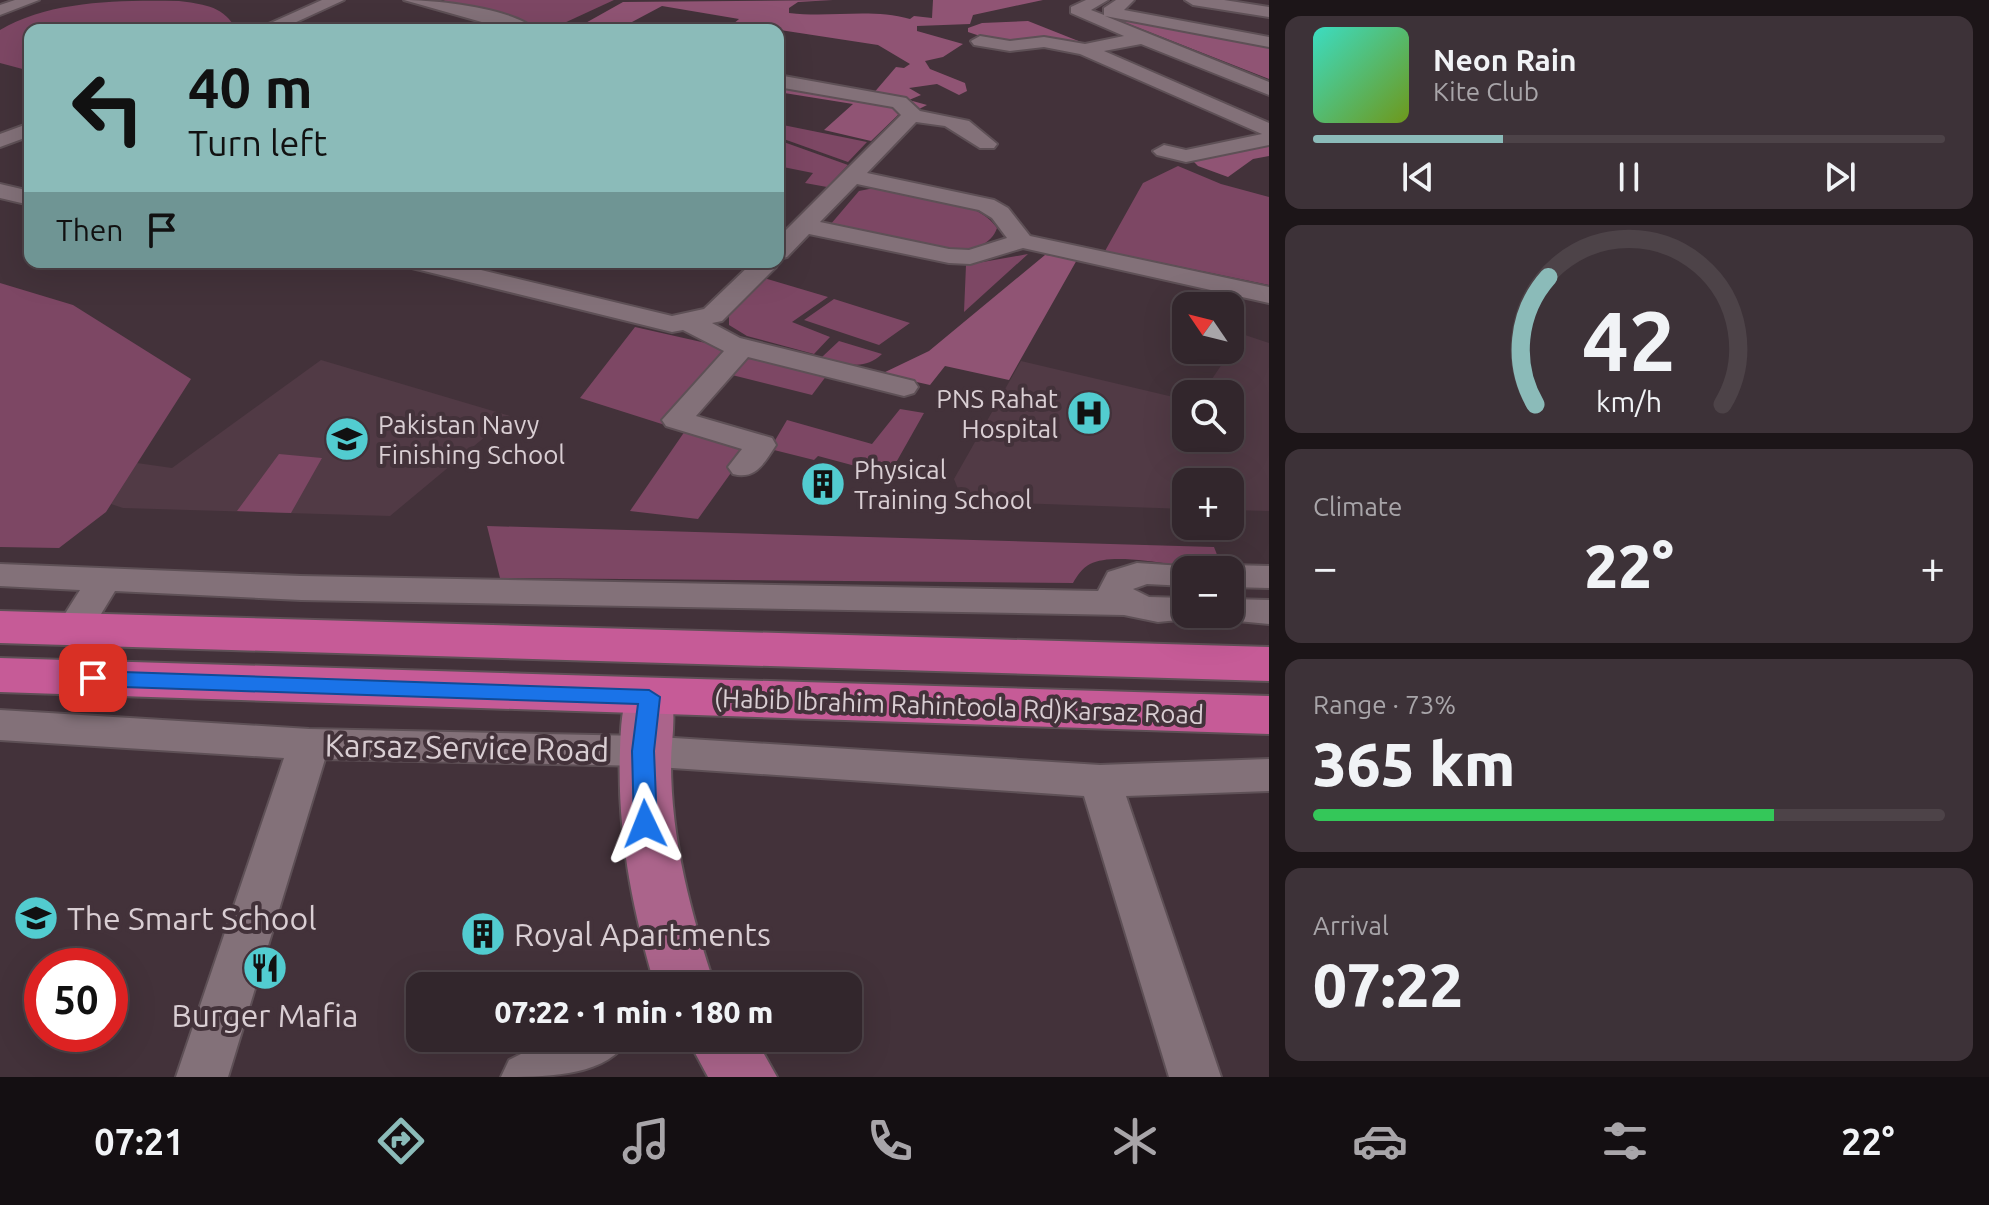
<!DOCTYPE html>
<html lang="en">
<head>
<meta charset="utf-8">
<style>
  :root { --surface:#32262c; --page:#3d3238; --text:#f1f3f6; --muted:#a8a5a9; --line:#4d4348; --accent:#8bbbb9 }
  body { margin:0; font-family:Ubuntu,sans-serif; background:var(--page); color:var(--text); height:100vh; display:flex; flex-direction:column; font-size:30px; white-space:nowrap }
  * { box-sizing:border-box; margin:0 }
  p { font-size:26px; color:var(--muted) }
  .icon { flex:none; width:44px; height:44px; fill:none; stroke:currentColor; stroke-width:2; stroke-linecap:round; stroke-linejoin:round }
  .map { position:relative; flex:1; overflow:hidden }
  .sheet { display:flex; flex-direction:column; gap:16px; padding:16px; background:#1c1518; width:720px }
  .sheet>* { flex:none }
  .top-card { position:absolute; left:24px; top:24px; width:760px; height:244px; border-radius:16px; box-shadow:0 8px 32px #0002,0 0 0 2px var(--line); background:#8bbbb9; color:#111; overflow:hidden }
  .needle { width:52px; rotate:305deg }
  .tools { position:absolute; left:1172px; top:292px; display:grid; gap:16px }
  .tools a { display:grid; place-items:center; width:72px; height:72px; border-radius:16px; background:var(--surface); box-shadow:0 8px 32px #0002,0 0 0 2px var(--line); font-size:40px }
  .speed { position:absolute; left:24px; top:948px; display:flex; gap:16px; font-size:40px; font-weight:700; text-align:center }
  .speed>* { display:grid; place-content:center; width:104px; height:104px; border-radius:50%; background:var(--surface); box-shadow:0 8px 32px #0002,0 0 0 2px var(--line); line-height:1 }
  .speed .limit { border:12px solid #d22; background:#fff; color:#111 }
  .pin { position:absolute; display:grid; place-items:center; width:68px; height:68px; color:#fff; margin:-34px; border-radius:16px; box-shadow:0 4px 12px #0006 }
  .me { position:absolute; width:88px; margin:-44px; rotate:358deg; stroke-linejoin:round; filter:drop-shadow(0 0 6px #0008) }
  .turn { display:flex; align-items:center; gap:28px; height:168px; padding:0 32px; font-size:36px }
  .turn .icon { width:104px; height:104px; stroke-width:2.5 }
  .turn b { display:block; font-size:56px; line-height:68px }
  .then { display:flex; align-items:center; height:76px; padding:0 32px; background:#0003; gap:16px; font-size:30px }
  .big { font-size:60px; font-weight:800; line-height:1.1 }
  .sheet .tile { flex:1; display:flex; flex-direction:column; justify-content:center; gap:12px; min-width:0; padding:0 28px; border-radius:16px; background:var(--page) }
  .sheet .dial { align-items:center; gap:0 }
  .dial svg { height:208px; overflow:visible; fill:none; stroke:var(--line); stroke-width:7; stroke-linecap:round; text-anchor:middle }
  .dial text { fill:var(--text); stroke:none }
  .song { display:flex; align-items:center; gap:24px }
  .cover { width:96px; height:96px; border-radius:12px; background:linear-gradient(135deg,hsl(170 70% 55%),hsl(80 70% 35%)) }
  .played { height:8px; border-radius:4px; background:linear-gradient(90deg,var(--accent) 30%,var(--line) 30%) }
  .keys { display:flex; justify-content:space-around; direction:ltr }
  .heat { display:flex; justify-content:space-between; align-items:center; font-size:44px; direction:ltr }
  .charge { height:12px; border-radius:6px; background:linear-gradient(90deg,#34c759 73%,var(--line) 0) }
  .trip { position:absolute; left:406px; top:972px; width:456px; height:80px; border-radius:16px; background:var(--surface); box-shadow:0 8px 32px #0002,0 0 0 2px var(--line); font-weight:800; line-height:80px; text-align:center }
  .dock { display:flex; height:128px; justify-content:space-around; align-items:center; background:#140f12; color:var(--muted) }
  .dock .icon { width:56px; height:56px }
  .dock .active { color:var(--accent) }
  .dock b { font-size:36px; color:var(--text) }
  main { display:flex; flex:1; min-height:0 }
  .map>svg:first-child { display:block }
  .built { fill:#513a45 }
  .green { fill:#7d4764 }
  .forest { fill:#905474 }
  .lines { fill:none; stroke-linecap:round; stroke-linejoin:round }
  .minor-casing { stroke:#5e5056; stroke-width:4 }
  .major-casing { stroke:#5e5056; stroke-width:4 }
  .highway-casing { stroke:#5e5056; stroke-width:4 }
  .minor { fill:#837179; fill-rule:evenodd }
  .major { fill:#ab648b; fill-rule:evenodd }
  .highway { fill:#c65b97; fill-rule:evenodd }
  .route { fill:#1a73e8; stroke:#114b97; stroke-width:2 }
  .labels { text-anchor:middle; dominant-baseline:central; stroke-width:8; stroke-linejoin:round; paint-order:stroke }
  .poi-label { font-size:26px; fill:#d9ced3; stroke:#43323a; text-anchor:start }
  .street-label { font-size:26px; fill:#d9ced3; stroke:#43323a }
  .near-street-label { font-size:32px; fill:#d9ced3; stroke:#43323a }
  .near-poi-label { font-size:32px; fill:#d9ced3; stroke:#43323a; text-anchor:start }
</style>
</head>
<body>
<main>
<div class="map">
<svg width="1269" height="1077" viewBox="0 0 1269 1077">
  <rect width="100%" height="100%" fill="#43323a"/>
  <!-- built -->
  <path class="built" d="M1242,334l27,9v168l-39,-1v-28h-44v27l-202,-7 -26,-13 -4,-10 67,-118 165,39v38h44v-44h-28z
    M321,360l189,56 -120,100 -267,-8 -12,-4 26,-41 35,5z"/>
  <!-- green -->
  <path class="green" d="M614,0l-65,30 -106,-29 2,-1z
    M179,1c21,3 43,4 55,25l-3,4h-201v41l-30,-8v-33c50,-30 122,-30 179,-29z
    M778,124l89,18 -19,20 -70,-25z
    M778,140l70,25 -21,22 -22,-4 8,-10 -35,-7z
    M1178,166l43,18 48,13v88l-164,-34 38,-68z
    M874,188c35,7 104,10 123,40 -16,48 -133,5 -167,-3l29,-34z
    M1028,254l-64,58 2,-47z
    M764,278l64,19 -36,25 38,15 -16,17 -67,-18 -18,-11v-11z
    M0,283l73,22 118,74 -85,133 -47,36 -59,-1z
    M834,299l76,24 -31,22 -75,-25z
    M635,327l93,21 -63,77 -85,-27z
    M839,341l43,13c-19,18 -37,9 -60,3z
    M748,351l82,20 -18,24 -84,-21z
    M900,409l24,4 -35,62 -71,-19 -4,4 -44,-11 17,-29 85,24z
    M685,431l63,18 -50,70 -68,-8z
    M279,454l43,4 -31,55 -54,-2z
    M487,526l727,21 9,23c-35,0 -105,-20 -133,-6 -8,4 -13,12 -17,19l-573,-5z"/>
  <!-- forest -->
  <path class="forest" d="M833,0l-35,2 -9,6v5c42,5 81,-5 121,6l4,-3 18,2 1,-18h110l-70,15 -3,9 -53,2v5l46,13 -20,13 -18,4 5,8 35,14 2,8 -8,4 -22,-11 -28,4 12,7 -12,5 18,5 -8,4 -19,-8 -28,-6 24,-28 8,1 6,-4 -32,-19 -117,-18 -35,3 13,-11 -77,-13 -45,24 -35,-5 41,-23z
    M1116,19l153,28v32z
    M1028,21l58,23 -85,-1 -33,-11v-4l14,-5z
    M778,85l116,22 7,5 -30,29 -47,-11 29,-26 -75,-12z
    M1269,142v14l-16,3 -25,18 -30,-11 -8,-8z
    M1045,255l33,3 -69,122 -64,-14 -15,19 -49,-11 48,-23z"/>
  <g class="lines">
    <!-- minor casing -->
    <g class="minor-casing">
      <path id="minor" d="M15,0h24l-39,15v-10z
        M322,0h22l-65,30h-24z
        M404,0c32,0 108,8 132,30h-26z
        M1086,0h22l-17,10 13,5v-7l12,-8h18l-10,10 145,27v10l-164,-31 164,66v13l-128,-51 -37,7 165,72v22l-83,17 -29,-7 -4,-4 11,-6 22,5 76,-16 -182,-80 -36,-7 -34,4 -36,-6 -3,-4 9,-5 30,5 34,-4 41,7 39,-8 -53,-23v-6z
        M1185,0h39l45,7v10l-76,-12z
        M778,75l128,23 14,13 49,10 28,23 -3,4h-14l-35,-22 -29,-4 -49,51 127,27 14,8 22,28 239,51v16l-246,-55 -53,16 -21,-1 -140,-29 -22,23 -9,2v-21l123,-123 -8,-8 -115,-20zM857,184l122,26 13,8 15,20 -38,12 -20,-1 -129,-27z
        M30,123v13l-30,11v-13z
        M0,184l30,7v14l-30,-7z
        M778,260l1,2 -3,5 -54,54 -10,2 28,15 174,43 4,6 -4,6 -10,3 -156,-39 -52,59 76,22 4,7c-12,18 -20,35 -43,29l-5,-7 14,-18 -76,-23 -4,-6 62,-69 -41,-21 -11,2 -264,-65 -3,-5h43l224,54 32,-7 49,-47z
        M1137,563l61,4 2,3h-14v16l-39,-2 -14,5 16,8 37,1v16h16l-3,4 -41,4 -34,-7 -823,-15 -186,-9 -28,46 -13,3 -13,-3 -5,-9 24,-38 -80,-4v-22l301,12 797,15 10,-19z
        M1230,565l39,1v22l-39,-1v-17h-14z
        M1230,599l39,1v24l-52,-5 -3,-5h16z
        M0,710l309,19 334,7 457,29 169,-6v32l-143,5 95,281h-52l-85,-281 -441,-30 -318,-7 -97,318h-52l108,-319 -284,-18z
        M553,1038h76c-21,39 -84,39 -128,39l8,-17z"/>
    </g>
    <!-- major casing -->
    <g class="major-casing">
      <path id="major" d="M649,680l17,5c13,21 5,53 5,78 0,77 20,151 44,223h-60c-23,-78 -38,-154 -35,-236 1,-22 1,-46 12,-65z
        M687,1038h68l22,39h-69z"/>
    </g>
    <!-- highway casing -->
    <g class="highway-casing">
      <path id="highway" d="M0,611l1269,36v34l-1269,-38z
        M0,658l1269,38v38l-1269,-42z"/>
    </g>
    <!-- minor -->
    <use href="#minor" class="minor"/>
    <!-- major -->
    <use href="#major" class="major"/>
    <!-- highway -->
    <use href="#highway" class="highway"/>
  </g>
  <!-- route -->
  <path class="route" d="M93,671l556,19 11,7 -6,54 3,73 -3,6h-17l-3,-6 -2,-73 6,-47 -545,-18 -11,-8z"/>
  <!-- icons -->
  <defs>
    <g id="hospital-disc" transform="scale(2.3)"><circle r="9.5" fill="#52ccd0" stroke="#43323a"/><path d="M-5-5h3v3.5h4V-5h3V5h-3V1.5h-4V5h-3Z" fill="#111"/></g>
    <g id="school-disc" transform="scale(2.3)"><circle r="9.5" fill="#52ccd0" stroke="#43323a"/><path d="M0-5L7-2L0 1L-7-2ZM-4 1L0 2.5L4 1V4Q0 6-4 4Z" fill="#111"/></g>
    <g id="building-disc" transform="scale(2.3)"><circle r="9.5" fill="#52ccd0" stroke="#43323a"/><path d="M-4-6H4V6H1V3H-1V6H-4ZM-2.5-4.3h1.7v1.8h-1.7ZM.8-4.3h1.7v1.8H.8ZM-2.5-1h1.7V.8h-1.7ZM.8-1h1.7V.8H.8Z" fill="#111"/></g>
    <g id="restaurant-disc" transform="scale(2.3)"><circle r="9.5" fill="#52ccd0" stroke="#43323a"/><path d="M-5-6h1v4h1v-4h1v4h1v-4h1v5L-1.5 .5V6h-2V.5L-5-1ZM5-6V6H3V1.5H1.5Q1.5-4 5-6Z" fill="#111"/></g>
  </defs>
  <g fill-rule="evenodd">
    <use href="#hospital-disc" x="1089" y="413"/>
    <use href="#school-disc" x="347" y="439"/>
    <use href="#building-disc" x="823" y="484"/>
    <use href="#school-disc" x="36" y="918"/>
    <use href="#building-disc" x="483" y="934"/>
    <use href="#restaurant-disc" x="265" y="968"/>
  </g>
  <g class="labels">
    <!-- poi labels -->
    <g class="poi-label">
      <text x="1058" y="398" text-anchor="end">PNS Rahat<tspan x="1058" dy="30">Hospital</tspan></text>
      <text x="378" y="424">Pakistan Navy<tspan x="378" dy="30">Finishing School</tspan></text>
      <text x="854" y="469">Physical<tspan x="854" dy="30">Training School</tspan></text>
    </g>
    <!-- street labels -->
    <g class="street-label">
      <text transform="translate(959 706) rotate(2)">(Habib Ibrahim Rahintoola Rd)Karsaz Road</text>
    </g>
    <!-- near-street labels -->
    <g class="near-street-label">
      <text transform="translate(467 747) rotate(1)">Karsaz Service Road</text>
    </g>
    <!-- near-poi labels -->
    <g class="near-poi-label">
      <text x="67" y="918">The Smart School</text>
      <text x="514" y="934">Royal Apartments</text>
      <text x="265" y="1015" text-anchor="middle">Burger Mafia</text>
    </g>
  </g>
</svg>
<div class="tools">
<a><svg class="needle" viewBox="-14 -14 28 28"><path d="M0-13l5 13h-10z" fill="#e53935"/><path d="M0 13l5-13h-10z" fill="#a8a5a9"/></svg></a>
<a><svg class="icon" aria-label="search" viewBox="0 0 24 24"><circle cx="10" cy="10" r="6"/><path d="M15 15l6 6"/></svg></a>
<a>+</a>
<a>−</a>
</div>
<div class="speed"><div class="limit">50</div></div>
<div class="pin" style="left:93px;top:678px;background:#d93025"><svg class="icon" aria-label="arrive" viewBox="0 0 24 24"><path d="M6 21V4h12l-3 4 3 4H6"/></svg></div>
<svg class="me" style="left:645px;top:824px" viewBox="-20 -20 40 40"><path d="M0-17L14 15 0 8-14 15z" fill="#1a73e8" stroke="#fff" stroke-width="4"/></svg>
<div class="trip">07:22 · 1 min · 180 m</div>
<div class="top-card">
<div class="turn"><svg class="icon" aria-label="left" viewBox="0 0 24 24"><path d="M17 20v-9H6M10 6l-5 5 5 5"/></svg><div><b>40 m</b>Turn left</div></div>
<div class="then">Then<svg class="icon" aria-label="arrive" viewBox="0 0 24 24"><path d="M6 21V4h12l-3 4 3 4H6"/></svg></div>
</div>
</div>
<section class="sheet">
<div class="tile">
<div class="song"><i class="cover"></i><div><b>Neon Rain</b><p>Kite Club</p></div></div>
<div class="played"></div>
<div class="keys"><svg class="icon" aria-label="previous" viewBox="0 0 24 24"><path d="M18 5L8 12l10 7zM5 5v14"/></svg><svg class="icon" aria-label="pause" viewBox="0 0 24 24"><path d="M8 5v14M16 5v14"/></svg><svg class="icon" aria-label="next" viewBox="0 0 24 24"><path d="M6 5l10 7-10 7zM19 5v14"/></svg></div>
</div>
<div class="tile dial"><svg viewBox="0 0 100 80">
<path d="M14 69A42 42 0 1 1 86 69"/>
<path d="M14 69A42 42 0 0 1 19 20" stroke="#8bbbb9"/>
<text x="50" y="56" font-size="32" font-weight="700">42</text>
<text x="50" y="72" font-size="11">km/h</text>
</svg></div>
<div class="tile"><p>Climate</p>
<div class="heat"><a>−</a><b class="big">22°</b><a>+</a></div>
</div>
<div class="tile"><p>Range · 73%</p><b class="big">365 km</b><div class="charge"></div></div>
<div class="tile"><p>Arrival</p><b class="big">07:22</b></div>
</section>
</main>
<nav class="dock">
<b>07:21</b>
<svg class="icon active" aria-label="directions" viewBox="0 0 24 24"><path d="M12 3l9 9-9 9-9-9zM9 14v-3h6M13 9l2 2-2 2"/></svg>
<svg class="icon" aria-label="music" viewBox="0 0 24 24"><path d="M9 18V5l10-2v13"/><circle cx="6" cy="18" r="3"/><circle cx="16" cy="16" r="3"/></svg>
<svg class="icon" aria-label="phone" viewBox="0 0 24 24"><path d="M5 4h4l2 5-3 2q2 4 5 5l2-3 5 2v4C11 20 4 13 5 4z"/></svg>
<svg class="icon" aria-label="climate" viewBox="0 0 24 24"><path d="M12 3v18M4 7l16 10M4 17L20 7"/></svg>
<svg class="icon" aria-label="car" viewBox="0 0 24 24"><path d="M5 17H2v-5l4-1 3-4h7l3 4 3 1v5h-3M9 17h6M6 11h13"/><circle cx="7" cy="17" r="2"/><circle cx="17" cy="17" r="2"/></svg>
<svg class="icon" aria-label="filters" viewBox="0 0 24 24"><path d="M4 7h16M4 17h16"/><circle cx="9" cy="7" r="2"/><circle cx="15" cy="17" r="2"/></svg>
<b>22°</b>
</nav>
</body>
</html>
